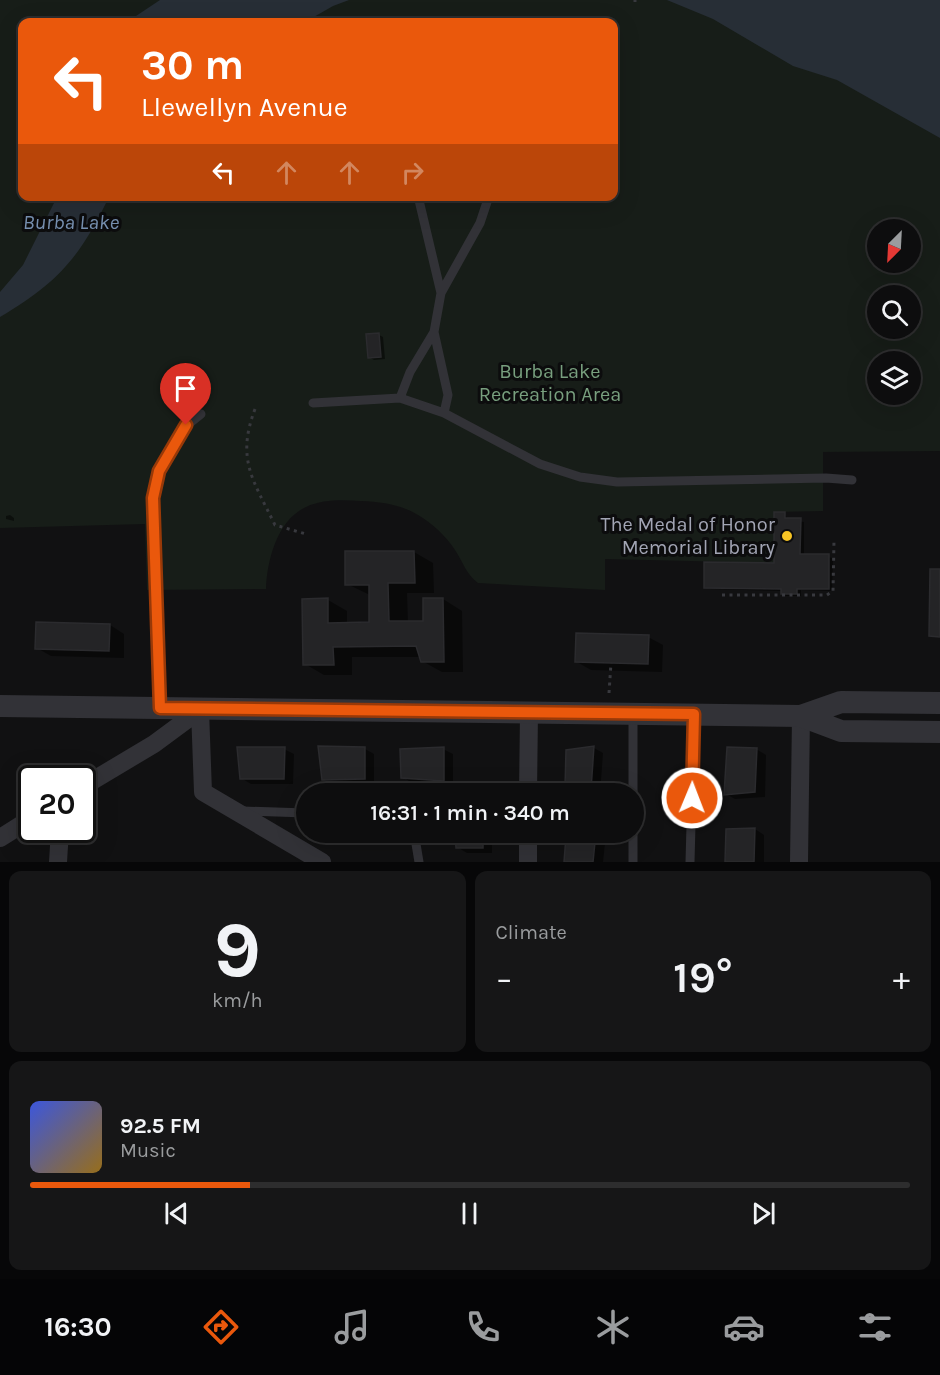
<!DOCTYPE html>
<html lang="en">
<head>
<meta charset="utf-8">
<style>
  :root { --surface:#0d0d0e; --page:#161617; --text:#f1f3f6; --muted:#9a9c9e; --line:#2d2d2e; --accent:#ea580c }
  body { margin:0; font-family:Karla,sans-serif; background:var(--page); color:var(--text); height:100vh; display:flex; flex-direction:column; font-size:22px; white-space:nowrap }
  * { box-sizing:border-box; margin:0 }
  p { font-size:20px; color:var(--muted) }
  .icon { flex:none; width:33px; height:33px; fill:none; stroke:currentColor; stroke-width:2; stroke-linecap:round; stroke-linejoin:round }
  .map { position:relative; height:862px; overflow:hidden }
  .side { display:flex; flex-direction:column; gap:9px; padding:9px; background:#070708; flex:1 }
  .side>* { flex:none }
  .hud { position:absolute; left:18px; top:18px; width:600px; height:183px; border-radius:12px; box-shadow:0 6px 24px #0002,0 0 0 2px var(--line); background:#ea580c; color:#fff; overflow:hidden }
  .needle { width:39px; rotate:204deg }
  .controls { position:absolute; left:867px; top:219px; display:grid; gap:12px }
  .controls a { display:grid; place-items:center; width:54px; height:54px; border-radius:50%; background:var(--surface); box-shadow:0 6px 24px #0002,0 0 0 2px var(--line); font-size:30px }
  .speed { position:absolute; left:18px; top:765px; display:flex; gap:12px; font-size:30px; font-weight:700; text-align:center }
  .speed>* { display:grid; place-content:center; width:78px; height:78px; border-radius:50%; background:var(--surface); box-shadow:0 6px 24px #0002,0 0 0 2px var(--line); line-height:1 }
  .speed .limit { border:3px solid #111; border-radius:9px; background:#fff; color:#111 }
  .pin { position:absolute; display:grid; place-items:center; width:51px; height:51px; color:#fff; margin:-62px -26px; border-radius:50% 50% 50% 0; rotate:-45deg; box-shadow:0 0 6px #0007 }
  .pin .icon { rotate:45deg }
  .me { position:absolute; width:66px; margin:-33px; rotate:1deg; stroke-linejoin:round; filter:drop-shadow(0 0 4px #0008) }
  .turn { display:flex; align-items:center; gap:21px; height:126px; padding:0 24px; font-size:27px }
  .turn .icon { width:78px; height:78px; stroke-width:2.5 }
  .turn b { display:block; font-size:42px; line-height:51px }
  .lanes { display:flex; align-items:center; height:57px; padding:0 24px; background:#0003; justify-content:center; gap:30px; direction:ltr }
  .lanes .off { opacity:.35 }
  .big { font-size:45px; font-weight:600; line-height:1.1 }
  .side .tile { flex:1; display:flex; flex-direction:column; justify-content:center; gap:9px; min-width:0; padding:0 21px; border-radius:12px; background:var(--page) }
  .side .dial { align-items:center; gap:0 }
  .dial b { font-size:78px; line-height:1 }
  .song { display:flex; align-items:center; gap:18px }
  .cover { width:72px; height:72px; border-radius:9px; background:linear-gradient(135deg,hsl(230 70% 55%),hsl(40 70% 35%)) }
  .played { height:6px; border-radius:3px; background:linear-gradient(90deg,var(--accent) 25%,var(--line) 25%) }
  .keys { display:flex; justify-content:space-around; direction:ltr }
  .heat { display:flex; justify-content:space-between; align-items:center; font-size:33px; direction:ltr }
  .side .tiles { flex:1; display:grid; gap:9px; grid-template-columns:1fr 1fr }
  .tile:last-child { grid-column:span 2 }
  .trip { position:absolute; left:296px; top:783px; width:348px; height:60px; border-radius:30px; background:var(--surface); box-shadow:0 6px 24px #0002,0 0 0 2px var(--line); font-weight:600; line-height:60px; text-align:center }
  .dock { display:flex; height:96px; justify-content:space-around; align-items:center; background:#050506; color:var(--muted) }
  .dock .icon { width:42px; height:42px }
  .dock .current { color:var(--accent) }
  .dock b { font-size:27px; color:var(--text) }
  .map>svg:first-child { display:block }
  .green { fill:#171d18; fill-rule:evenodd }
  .water { fill:#272e36 }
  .shadow { fill:#0007 }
  .building { fill:#242426; stroke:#2b2b2e; stroke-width:1.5 }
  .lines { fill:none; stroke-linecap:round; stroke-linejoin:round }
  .path { stroke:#38393e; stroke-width:3; stroke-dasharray:3 4.5; stroke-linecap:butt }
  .service { stroke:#323237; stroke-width:9 }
  .minor { stroke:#323237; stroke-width:18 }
  .tertiary { stroke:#323237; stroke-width:22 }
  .route-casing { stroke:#983908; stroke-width:15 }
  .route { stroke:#ea580c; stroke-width:10 }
  .poi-dot { fill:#f7c424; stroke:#0c0c0d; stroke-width:2 }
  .labels { text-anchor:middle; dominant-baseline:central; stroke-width:6; stroke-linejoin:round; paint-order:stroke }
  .park-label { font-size:20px; fill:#789f7e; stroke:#0c0c0d }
  .poi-label { font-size:20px; fill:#a2a5b4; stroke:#0c0c0d; text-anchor:end }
  .water-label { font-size:21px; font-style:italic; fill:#7790b0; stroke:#0c0c0d }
</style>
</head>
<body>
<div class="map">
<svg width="940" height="862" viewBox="0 0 940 862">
  <rect width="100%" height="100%" fill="#111112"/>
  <!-- green -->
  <path class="green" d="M0,0h940v451l-117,1v59l-49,1v51l-169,-4v31l-127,-7c-12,-9 -15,-21 -23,-33 -9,-14 -23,-27 -37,-35 -18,-11 -37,-13 -57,-14 -18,-1 -38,-2 -55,6 -29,13 -39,54 -40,82l-119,1 -2,-66 -145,4zM22,22h592v174h-592zM878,230h32v32h-32zM878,296h32v32h-32zM878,362h32v32h-32z"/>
  <!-- water -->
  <path class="water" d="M160,0h189l-16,6 -28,16h-178z
    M667,0h273v138l-103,-58 -44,-14 -80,-47z
    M57,197h52c-29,60 -51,86 -109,120v-25l23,-27z"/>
  <!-- shadow -->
  <path class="shadow" d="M379,335l4,2 2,22 -11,1 -5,-3z
    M784,514l5,6 15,2v33l29,3 -1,33 -31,-1v6h-15l-4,-5 -72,-2 -5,-2 70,-22z
    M10,515l4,3v3l-8,-2v-3z
    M414,552l19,11 1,30h-27l1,30h17v-24h18l19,12 1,61h-21l-20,-11 -1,-4h-69v18h-28l-19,-11 23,-64 19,11v13h24l-1,-29 -23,-11 -1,-31z
    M110,625l14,9v24l-73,-2 -14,-8z
    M648,637l15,8 -1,27 -71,-2 -14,-8z
    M594,748l9,5 -3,41 -24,-2 -9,-5v-36z
    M284,749l10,5 -1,30h-42l-10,-6z
    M365,749l9,5v30l-41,1 -10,-6z
    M443,749l10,5v31l-41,-2 -9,-6z
    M756,749l10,6 -1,42 -30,2 -9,-5z
    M755,829l9,6v27h-37z
    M457,832h35v21h-25l-10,-6z
    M577,832l29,2 -3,28h-37l11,-24z"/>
  <!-- building -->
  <path class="building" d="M379,333l2,24 -13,1 -2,-24z
    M774,512h11v6h16l-1,36h29v35h-32v5h-16v-5l-77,-1v-26l70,1z
    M345,551h69l1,32h-27l1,38h34v-23h20l1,64h-23l-5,-16 -83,1 1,18h-31l-1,-66 26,-1v25l41,-1v-37h-24z
    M930,569h10v68l-11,-1z
    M36,622l74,2 -1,27 -74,-2z
    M576,633l73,2 -1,29 -73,-2z
    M318,746l47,1v32l-43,1z
    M594,746l-3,44 -26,-3 1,-37z
    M237,747h48l-1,32h-44z
    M444,747v34l-43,-3 -1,-29z
    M727,747l30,1 -2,44 -31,3z
    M755,828l-1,34h-29l1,-33z
    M455,832h28v16h-27z
    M575,832h21l-3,30h-29l2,-26h10z"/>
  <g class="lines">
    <!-- path -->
    <path class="path" d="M635,2v-2
      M255,409c-19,50 -2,71 20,116l31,9
      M722,595h105l6,-4 1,-51
      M609,693l2,-30"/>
    <!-- service -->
    <path class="service" d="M418,196l23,97
      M400,398l10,-26 24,-40
      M313,403l87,-5 44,15 96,51 40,13 37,5 209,-4 26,2
      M444,413l4,-18 -14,-63 7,-39 39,-70 9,-27
      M160,708l-7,-210c7,-34 20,-64 48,-84
      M633,714v80
      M633,799v63
      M243,811l63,2
      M414,832l5,30
      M690,862l4,-148"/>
    <!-- minor -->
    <path class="minor" d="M200,710l3,82 119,70
      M82,787l72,-43 46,-34
      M528,794l1,-81
      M0,838l32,-20
      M58,862l2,-32
      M528,862v-30
      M799,862l2,-146"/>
    <!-- tertiary -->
    <path class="tertiary" d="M0,706l801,10 40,-14 99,1
      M801,716l40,15 99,1"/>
  </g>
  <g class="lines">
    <!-- route casing -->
    <g class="route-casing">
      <path id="route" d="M186,425l-27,46 -6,27 7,210 534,6 -2,84"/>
    </g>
    <!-- route -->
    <use href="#route" class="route"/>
  </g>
  <!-- markers -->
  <circle class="poi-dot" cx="787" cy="536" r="6"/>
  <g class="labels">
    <!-- park labels -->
    <g class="park-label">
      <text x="550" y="371">Burba Lake<tspan x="550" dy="23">Recreation Area</tspan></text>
    </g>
    <!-- poi labels -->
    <g class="poi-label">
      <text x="775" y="524">The Medal of Honor<tspan x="775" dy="23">Memorial Library</tspan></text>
    </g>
    <!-- water labels -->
    <g class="water-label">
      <text x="71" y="222">Burba Lake</text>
    </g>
  </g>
</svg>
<div class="controls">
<a><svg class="needle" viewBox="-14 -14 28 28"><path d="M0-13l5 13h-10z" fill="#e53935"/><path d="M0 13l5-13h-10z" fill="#9a9c9e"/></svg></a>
<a><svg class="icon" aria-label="search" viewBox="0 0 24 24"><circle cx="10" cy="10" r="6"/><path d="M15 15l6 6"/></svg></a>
<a><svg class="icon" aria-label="layers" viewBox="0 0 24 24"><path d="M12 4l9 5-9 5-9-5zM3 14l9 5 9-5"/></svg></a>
</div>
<div class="speed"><div class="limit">20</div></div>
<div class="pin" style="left:186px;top:425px;background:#d93025"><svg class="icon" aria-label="arrive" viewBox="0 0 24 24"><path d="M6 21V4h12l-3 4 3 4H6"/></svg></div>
<svg class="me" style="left:692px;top:798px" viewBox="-20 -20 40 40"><circle r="17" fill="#ea580c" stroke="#fff" stroke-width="3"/><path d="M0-11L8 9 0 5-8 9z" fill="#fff"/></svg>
<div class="trip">16:31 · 1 min · 340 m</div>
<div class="hud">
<div class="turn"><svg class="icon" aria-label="left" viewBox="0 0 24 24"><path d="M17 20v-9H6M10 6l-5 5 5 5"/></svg><div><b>30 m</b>Llewellyn Avenue</div></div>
<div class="lanes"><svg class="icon" aria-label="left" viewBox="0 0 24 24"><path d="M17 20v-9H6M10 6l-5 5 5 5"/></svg><svg class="icon off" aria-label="ahead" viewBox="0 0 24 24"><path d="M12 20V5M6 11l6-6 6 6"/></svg><svg class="icon off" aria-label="ahead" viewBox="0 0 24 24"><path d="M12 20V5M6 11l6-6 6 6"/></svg><svg class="icon off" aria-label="right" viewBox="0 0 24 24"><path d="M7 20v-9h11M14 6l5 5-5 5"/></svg></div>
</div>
</div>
<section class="side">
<div class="tiles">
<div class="tile dial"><b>9</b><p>km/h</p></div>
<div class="tile"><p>Climate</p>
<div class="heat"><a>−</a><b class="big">19°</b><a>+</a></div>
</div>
<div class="tile">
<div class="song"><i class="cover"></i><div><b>92.5 FM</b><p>Music</p></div></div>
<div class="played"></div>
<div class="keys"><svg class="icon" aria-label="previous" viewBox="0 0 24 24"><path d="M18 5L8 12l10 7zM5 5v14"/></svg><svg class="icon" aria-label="pause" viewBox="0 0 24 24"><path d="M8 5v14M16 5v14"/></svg><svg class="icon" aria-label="next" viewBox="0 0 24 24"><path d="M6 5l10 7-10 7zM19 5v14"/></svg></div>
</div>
</div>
</section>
<nav class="dock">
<b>16:30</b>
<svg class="icon current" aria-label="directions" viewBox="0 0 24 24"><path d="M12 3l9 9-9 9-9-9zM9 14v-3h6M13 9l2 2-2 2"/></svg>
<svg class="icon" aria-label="music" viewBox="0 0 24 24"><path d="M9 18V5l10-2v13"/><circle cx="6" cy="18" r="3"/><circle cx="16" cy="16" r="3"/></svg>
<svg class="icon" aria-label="phone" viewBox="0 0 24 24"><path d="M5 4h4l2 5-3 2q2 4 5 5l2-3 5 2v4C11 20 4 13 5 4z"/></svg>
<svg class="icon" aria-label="climate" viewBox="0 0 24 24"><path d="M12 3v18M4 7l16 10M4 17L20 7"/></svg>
<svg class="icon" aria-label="car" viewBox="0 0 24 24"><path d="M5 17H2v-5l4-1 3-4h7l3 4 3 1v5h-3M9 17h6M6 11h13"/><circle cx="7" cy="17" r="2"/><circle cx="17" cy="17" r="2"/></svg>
<svg class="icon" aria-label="filters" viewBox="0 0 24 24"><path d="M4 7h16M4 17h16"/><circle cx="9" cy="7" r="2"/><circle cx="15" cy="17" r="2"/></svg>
</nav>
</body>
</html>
